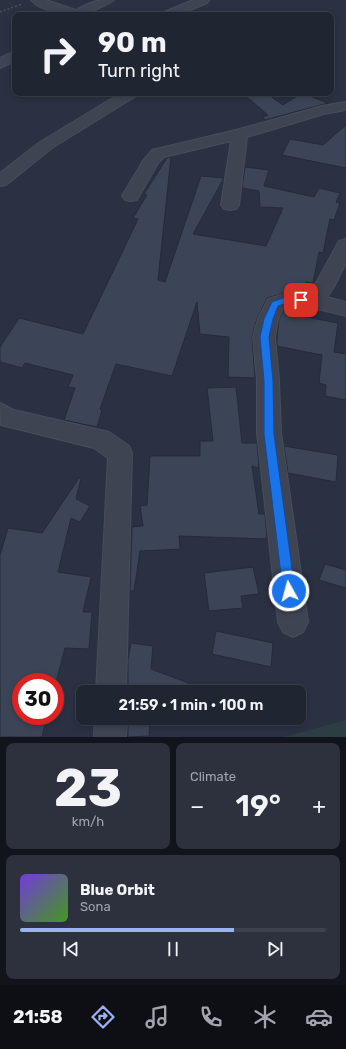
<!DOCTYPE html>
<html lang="en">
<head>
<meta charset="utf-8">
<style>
  :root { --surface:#202532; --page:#2d313e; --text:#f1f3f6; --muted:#a2a5ac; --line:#3d424d; --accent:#9bb2f1 }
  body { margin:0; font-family:Rubik,sans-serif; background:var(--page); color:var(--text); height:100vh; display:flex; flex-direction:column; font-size:15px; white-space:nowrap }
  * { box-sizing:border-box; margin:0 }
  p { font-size:13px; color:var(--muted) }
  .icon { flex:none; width:22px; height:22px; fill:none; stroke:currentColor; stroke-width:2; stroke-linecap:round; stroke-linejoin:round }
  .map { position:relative; height:737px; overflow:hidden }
  .sheet { display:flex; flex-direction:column; gap:6px; padding:6px; background:#12141c; flex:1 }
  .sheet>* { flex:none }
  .banner { position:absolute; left:12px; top:12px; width:322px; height:84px; border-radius:8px; box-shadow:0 2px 6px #0003,0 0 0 1px var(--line); background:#202532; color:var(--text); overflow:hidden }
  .speed { position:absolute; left:12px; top:673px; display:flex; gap:8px; font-size:20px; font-weight:700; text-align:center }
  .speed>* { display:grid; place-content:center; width:52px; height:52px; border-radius:50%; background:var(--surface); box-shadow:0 2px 6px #0003,0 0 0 1px var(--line); line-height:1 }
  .speed .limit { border:6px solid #d22; background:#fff; color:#111 }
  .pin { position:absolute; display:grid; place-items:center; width:34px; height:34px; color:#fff; margin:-17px; border-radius:8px; box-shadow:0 2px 6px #0006 }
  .me { position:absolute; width:44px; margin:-22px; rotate:353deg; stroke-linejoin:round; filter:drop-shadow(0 0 3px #0008) }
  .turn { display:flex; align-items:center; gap:14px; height:84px; padding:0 20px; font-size:18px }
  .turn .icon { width:52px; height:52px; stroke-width:2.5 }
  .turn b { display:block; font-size:28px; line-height:34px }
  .big { font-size:30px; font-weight:600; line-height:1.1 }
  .sheet .card { flex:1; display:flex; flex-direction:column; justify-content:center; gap:6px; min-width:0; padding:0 14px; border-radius:8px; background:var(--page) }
  .sheet .dial { align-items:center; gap:0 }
  .dial b { font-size:52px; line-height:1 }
  .song { display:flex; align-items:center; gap:12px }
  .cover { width:48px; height:48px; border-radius:6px; background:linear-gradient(135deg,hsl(260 70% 55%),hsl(100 70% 35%)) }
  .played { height:4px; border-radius:2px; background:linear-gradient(90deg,var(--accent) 70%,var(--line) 70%) }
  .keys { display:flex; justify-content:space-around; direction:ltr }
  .heat { display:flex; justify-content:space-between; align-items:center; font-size:22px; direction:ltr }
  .sheet .tiles { flex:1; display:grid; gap:6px; grid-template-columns:1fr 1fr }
  .card:last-child { grid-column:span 2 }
  .trip { position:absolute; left:76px; top:685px; width:230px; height:40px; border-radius:8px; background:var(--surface); box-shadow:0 2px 6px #0003,0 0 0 1px var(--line); font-weight:600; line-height:40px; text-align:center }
  .menu { display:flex; height:64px; justify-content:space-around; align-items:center; background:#0d0f14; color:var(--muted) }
  .menu .icon { width:28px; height:28px }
  .menu .active { color:var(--accent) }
  .menu b { font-size:18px; color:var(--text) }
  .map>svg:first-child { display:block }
  .green { fill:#2c3e43 }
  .building { fill:#3c4557; stroke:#242b39 }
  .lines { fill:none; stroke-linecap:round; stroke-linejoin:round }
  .minor-casing { stroke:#484d5b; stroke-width:2 }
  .path { stroke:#45565b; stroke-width:1.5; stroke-dasharray:2 2; stroke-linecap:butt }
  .minor { fill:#3e4452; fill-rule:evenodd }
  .route { fill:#1a73e8; stroke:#114b97 }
</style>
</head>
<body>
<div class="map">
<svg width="346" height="737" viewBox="0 0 346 737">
  <rect width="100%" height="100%" fill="#2a3142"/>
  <!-- green -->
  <path class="green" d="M346,720v17h-62z"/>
  <!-- building -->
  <path class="building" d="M242,93h24l17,12 19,-12 26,10 -63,17 -2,-3 5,-2z
    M346,125v43l-64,-13 8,-16 33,6z
    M171,157l-13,123 7,2 36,-106 23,2 -31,56 73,12 17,-38 -23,-1 -1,-16 -17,-3 3,-21 24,3 -5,16 50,11 5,-9 21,5 -4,9 4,1 -6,17 -4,-1 -7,34 -4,-1 -6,31 -7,-1 -1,10 -20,1 -18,5 -10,21 -5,18 3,41 -27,-1 1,-40 -29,-3 -3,-32 -25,74 -56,-12 -16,45 2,1 -5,17 -33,-7 11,-32 -7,-1 5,-12 -48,-12 -3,5 -22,-6v-15l19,-29 64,16 55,-115 -5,-1 14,-23 -3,-1 23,-36z
    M301,309l-1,7 38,7 -4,29 12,2v46l-21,-4 1,-11 -7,-2 3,-28 -45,-9v-9l2,-18 5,-9z
    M236,387l6,56h15l2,25 -7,-2 7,48h6l2,25 -88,-3 1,13 -40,2 -6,40h-4l2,-64 11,-1 -3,-20 7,-1 3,-49h50v-15h13l-6,-53z
    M284,446l54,9 -2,27 -48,-9z
    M79,478l2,1 -5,20 14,7 -10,16 -9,-4 -13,54 33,5 -8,35h9l-3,37 -24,-1 -9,34h-35v34h26l-5,21h-42v-182l8,-27 34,5z
    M325,564l21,6v18l-27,-8z
    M253,567l6,27 -18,2 2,12 -34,3 -5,-38z
    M216,631l57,12 -2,24 -59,-13z
    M131,643l22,3 -2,23 56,21v2h-79v-33z
    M128,718h22l-1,18 -21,1z"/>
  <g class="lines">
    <!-- minor casing -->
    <g class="minor-casing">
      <path id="minor" d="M31,0h15l30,10c15,-9 21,-10 38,-10 -3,4 -21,10 -28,14l1,1c-15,0 -46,-2 -56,-15z
        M193,0h16l-2,3 -29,12h-16l2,-3z
        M15,51v10l-15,7v-10z
        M121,93h17l-2,3 -84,52 -46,37 -6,1v-13l40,-31z
        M346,102v8l-22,4 -77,23 -8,68 -3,4 -6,1 -6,-1 -3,-4 10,-64 -67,16 -6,6 -21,37 -6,1 -6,-1 -3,-4 21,-35 9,-11 84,-20 86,-24z
        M346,239v24l-12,24 -7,10 19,5v14c-21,-5 -41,-12 -63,-7l-5,10 -3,18 4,44 2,52 27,189 -5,10 -10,5 -10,-5 -5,-10 -21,-189v-52l-4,-44 5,-18 10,-20 17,-5 22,-1 9,-10 23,-42z
        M0,403l14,7 95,22 20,14 3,7 -6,239h-30l12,-234 -14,-10 -93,-23z
        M95,718h32l-1,19h-32z"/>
    </g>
    <!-- path -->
    <path class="path" d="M0,12l22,-8"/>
    <!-- minor -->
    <use href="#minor" class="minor"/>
  </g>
  <!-- route -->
  <path class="route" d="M289,296l12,1 4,3 -4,2h-11l-12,4 -5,13 -4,18 4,44 1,53 21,157 -2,4 -4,2 -4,-2 -2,-4 -19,-157v-53l-4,-44 4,-18 8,-17z"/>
</svg>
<div class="speed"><div class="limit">30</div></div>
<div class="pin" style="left:301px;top:300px;background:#d93025"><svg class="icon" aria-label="arrive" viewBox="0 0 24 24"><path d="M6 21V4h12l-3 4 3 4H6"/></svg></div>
<svg class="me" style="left:289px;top:591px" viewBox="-20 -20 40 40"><circle r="17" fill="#1a73e8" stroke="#fff" stroke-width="3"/><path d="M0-11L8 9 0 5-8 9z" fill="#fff"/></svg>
<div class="trip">21:59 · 1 min · 100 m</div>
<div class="banner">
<div class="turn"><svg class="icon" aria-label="right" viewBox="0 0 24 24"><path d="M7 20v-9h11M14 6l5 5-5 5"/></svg><div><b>90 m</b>Turn right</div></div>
</div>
</div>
<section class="sheet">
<div class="tiles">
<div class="card dial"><b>23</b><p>km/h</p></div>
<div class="card"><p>Climate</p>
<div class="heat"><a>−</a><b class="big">19°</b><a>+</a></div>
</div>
<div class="card">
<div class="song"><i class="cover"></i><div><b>Blue Orbit</b><p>Sona</p></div></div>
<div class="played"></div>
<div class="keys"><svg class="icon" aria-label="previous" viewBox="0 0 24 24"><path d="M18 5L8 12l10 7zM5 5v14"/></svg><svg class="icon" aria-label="pause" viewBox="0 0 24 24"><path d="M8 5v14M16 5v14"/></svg><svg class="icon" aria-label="next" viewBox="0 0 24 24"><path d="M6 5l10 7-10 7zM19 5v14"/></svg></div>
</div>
</div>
</section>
<nav class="menu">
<b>21:58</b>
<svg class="icon active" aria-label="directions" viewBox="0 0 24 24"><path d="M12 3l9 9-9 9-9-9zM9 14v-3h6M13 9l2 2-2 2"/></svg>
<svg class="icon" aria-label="music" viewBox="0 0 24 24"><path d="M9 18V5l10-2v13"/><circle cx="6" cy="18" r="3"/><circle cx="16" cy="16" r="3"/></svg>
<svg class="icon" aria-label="phone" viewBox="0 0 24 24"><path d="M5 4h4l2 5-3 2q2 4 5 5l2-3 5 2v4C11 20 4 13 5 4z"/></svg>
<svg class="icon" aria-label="climate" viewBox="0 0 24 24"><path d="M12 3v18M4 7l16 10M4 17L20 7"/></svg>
<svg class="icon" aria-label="car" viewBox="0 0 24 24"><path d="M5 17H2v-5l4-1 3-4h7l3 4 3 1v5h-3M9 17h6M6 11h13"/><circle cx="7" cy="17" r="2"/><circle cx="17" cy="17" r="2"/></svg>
</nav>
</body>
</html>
